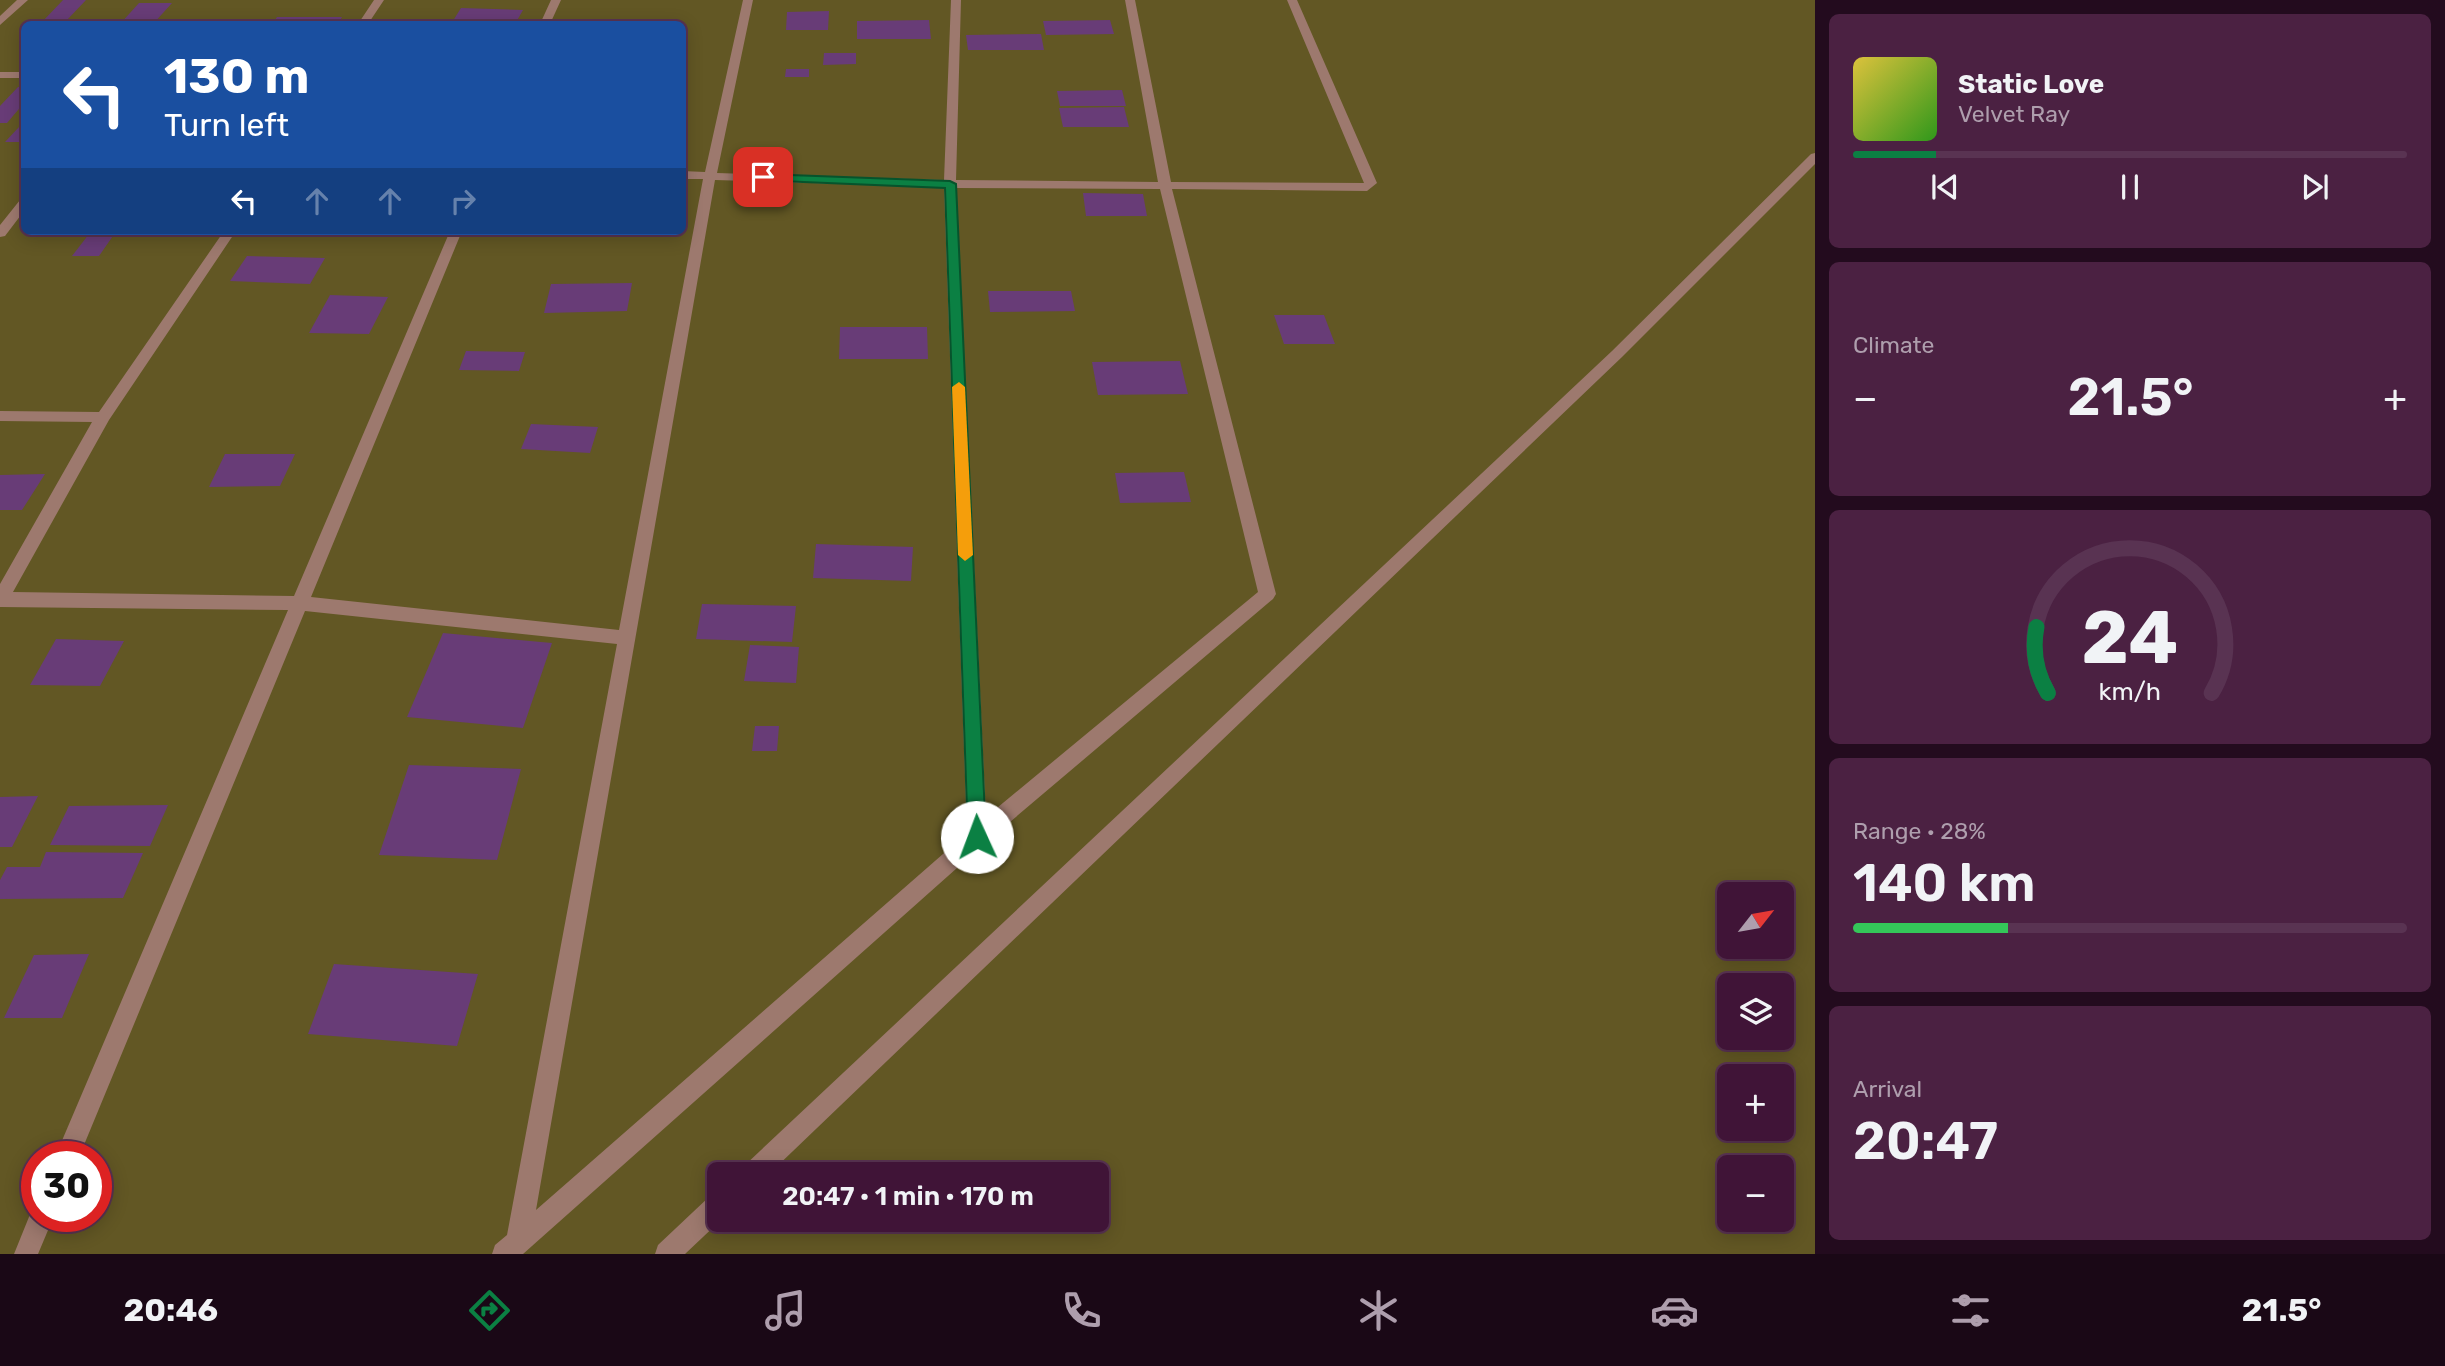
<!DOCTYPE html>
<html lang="en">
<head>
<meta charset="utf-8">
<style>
  :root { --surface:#401437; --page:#4b2142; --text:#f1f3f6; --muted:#ae9ead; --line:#593352; --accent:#0b8043 }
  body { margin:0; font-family:Rubik,sans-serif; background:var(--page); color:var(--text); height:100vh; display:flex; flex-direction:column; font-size:26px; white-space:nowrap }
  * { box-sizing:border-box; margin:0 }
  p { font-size:23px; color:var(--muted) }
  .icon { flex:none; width:38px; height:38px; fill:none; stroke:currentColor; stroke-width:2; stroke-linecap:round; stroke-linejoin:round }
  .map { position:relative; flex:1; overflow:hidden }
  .sheet { display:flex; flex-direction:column; gap:14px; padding:14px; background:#230b1e; width:630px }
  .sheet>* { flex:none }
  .hud { position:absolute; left:21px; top:21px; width:665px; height:214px; border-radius:10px; box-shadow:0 4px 18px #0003,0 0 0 2px var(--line); background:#1a4fa0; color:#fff; overflow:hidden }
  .needle { width:46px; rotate:59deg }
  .buttons { position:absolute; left:1717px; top:882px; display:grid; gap:14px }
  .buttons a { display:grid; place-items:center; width:77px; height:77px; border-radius:10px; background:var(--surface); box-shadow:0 4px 18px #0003,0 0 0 2px var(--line); font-size:35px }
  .speed { position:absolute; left:21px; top:1141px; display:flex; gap:14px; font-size:35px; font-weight:700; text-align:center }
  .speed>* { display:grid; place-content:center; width:91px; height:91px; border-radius:50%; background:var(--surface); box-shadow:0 4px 18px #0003,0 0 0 2px var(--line); line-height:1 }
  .speed .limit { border:10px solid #d22; background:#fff; color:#111 }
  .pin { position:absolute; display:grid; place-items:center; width:60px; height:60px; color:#fff; margin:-30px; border-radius:14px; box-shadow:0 4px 10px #0006 }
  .me { position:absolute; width:77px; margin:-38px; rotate:358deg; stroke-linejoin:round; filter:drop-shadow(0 0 5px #0008) }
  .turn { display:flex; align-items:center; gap:24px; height:147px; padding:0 28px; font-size:32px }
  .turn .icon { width:91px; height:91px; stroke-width:2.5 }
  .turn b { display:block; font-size:49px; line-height:60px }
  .lanes { display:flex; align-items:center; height:66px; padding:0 28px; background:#0003; justify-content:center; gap:35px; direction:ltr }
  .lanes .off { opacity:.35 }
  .big { font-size:52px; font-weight:600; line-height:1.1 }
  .sheet .tile { flex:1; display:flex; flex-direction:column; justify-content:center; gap:10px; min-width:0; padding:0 24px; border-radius:10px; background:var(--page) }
  .sheet .dial { align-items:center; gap:0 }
  .dial svg { height:182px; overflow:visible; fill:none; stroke:var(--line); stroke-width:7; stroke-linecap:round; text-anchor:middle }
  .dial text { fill:var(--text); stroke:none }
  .song { display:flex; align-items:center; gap:21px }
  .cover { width:84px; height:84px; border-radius:10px; background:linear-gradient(135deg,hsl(50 70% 55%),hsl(110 70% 35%)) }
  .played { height:7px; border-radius:4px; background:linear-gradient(90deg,var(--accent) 15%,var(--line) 15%) }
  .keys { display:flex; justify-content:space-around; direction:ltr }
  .heat { display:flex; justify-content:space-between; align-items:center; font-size:38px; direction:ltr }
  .charge { height:10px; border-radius:5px; background:linear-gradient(90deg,#34c759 28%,var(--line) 0) }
  .trip { position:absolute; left:707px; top:1162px; width:402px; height:70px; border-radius:10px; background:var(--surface); box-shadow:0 4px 18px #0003,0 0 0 2px var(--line); font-weight:600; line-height:70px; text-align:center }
  .tabs { display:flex; height:112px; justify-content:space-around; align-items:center; background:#1a0816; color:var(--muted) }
  .tabs .icon { width:49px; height:49px }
  .tabs .current { color:var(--accent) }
  .tabs b { font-size:32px; color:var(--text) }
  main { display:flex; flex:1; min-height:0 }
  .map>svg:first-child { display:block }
  .green { fill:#625724; fill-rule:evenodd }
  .building { fill:#683c77 }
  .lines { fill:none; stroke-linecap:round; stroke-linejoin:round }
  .minor { fill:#9d796e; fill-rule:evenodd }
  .route { fill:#0b8043; stroke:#07532c; stroke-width:2 }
  .slow { fill:#f59e0b }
</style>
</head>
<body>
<main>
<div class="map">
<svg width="1815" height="1254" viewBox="0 0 1815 1254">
  <rect width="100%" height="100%" fill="#551a49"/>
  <!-- green -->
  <path class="green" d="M0,0h1815v1254h-1815zM24,24h658v207h-658zM1729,894h53v53h-53zM1729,985h53v53h-53zM1729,1076h53v53h-53zM37,1157h59v59h-59zM1729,1167h53v53h-53zM719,1174h378v46h-378z"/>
  <!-- building -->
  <path class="building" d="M63,0h23l-19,20 -24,1z
    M139,3h33l-19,21h-33z
    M461,8l62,2 -8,14h-64z
    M829,11l-1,19h-42l1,-18z
    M277,17h65l-4,7h-66z
    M929,20l2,19h-74v-18z
    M1110,20l4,14 -68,1 -3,-14z
    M1041,34l3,16h-76l-2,-15z
    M824,53h32v11l-33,1z
    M786,69h23v8h-24z
    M18,87h6v16l-17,20h-7v-17z
    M1122,90l4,16h-66l-3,-15z
    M1124,107l5,20h-66l-4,-19z
    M19,127h5v15h-19z
    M1083,193l60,1 4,22h-61z
    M115,233l-16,23h-27l17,-22z
    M247,256l78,2 -15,26 -80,-3z
    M632,283l-5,28 -83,2 7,-29z
    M988,291h83l4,20 -85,1z
    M330,295l58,2 -19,37 -60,-1z
    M1274,315h50l11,29h-51z
    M840,327h87l1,32h-89z
    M466,351l59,1 -6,19 -60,-1z
    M1180,361l8,33 -90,1 -6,-33z
    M531,424l67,3 -8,26 -69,-4z
    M225,454h70l-15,32 -71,1z
    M1184,472l7,30 -71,1 -5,-30z
    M45,474l-23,36h-22v-35z
    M816,544l97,3 -2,34 -98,-3z
    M702,604l94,2 -4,36 -96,-3z
    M443,633l109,10 -29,85 -116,-11z
    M56,639l68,2 -24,45 -70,-1z
    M750,645l49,2 -3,36 -52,-2z
    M755,726h24l-2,25h-25z
    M409,765l112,4 -24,91 -118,-5z
    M38,796l-26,51h-12v-50z
    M168,805l-18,41 -100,-1 19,-39z
    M46,852l97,1 -20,45 -123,1v-19l7,-13h33z
    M89,954l-27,64h-58l30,-63z
    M334,964l144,10 -21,72 -149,-12z"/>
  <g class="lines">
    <!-- minor -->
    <path class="minor" d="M17,0h11l-28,25v-9z
      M374,0h10l-16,24h-10z
      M551,0h10l-11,24h-10z
      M743,0h10l-36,173 227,7 7,-180h10l-5,180 202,2 -33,-182h10l36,182 193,1 -77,-183h10l80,183 -10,8 -195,-2 104,405 -3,5 -289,245 -461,410h-31l3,-9 12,-10 110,-591 -312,-33 -226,546h-24l233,-547 -288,-3v-23l92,-162 -92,-1v-10l99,1 125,-181h12l-127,189 -96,172 281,4 156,-365h12l-151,366 308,33 84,-451h-21v-8l23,1zM715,180l229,7 23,646 -431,377zM956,188l204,1 98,403 -272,225z
      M0,72h24v6h-24z
      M1815,153v11l-193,193 -853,817h-29l4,-8 868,-815 199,-197z
      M24,199v12l-19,25 -5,1v-12l20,-25z
      M719,1193l2,27 -36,34h-30l3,-9 52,-49z
      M37,1206v10h17l-16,38h-24l19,-47z"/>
  </g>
  <!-- route -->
  <path class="route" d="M763,174l187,7 6,3 30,653 -3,6 -6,2 -7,-2 -2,-6 -23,-649 -186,-8 -1,-3z"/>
  <!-- slow -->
  <path class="slow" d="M959,382l6,5 8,168 -8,6 -7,-6 -6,-168z"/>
</svg>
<div class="buttons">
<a><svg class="needle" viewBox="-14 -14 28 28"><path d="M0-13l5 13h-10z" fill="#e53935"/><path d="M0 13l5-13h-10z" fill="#ae9ead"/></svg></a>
<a><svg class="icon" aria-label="layers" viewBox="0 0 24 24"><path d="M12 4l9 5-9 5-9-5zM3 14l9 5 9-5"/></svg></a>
<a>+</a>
<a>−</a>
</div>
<div class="speed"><div class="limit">30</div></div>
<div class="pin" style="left:763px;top:177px;background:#d93025"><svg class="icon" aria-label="arrive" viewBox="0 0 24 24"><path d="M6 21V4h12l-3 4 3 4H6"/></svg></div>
<svg class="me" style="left:977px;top:837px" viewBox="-20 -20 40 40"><circle r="19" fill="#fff"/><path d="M0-13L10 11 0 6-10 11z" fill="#0b8043"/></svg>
<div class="trip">20:47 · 1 min · 170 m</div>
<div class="hud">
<div class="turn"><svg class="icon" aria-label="left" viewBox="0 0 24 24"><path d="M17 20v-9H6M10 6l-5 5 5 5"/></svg><div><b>130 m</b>Turn left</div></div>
<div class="lanes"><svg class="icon" aria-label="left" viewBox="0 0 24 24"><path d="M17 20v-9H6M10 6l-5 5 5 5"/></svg><svg class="icon off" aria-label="ahead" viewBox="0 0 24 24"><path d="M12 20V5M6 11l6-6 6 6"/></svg><svg class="icon off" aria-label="ahead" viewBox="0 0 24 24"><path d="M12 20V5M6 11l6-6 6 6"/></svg><svg class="icon off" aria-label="right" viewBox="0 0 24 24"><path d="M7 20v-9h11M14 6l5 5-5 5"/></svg></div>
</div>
</div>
<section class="sheet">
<div class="tile">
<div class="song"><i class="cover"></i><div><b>Static Love</b><p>Velvet Ray</p></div></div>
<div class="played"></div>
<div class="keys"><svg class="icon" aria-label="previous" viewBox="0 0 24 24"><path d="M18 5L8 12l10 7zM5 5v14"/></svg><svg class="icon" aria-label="pause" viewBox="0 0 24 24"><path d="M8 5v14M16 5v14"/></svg><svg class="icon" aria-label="next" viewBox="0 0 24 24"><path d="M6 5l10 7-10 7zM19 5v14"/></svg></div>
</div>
<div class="tile"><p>Climate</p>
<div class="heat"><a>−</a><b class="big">21.5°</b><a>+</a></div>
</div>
<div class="tile dial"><svg viewBox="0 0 100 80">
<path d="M14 69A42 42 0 1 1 86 69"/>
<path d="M14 69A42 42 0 0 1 9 40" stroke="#0b8043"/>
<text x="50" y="56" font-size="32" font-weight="700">24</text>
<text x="50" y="72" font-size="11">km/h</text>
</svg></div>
<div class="tile"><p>Range · 28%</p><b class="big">140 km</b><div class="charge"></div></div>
<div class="tile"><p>Arrival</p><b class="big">20:47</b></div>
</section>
</main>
<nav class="tabs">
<b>20:46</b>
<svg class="icon current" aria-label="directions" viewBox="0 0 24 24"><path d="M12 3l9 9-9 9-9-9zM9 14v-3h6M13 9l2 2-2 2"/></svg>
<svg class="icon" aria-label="music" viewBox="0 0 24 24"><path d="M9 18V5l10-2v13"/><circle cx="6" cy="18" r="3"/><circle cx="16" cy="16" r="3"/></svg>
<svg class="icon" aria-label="phone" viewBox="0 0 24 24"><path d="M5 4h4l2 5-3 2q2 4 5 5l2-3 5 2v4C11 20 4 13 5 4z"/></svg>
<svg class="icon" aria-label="climate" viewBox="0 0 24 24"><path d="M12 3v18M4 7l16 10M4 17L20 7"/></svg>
<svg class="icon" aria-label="car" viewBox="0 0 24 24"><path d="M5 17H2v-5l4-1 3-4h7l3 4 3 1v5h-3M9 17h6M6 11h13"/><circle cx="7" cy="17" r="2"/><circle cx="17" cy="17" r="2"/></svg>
<svg class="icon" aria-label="filters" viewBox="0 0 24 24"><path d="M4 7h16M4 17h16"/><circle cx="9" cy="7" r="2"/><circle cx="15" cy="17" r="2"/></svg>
<b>21.5°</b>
</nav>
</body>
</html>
